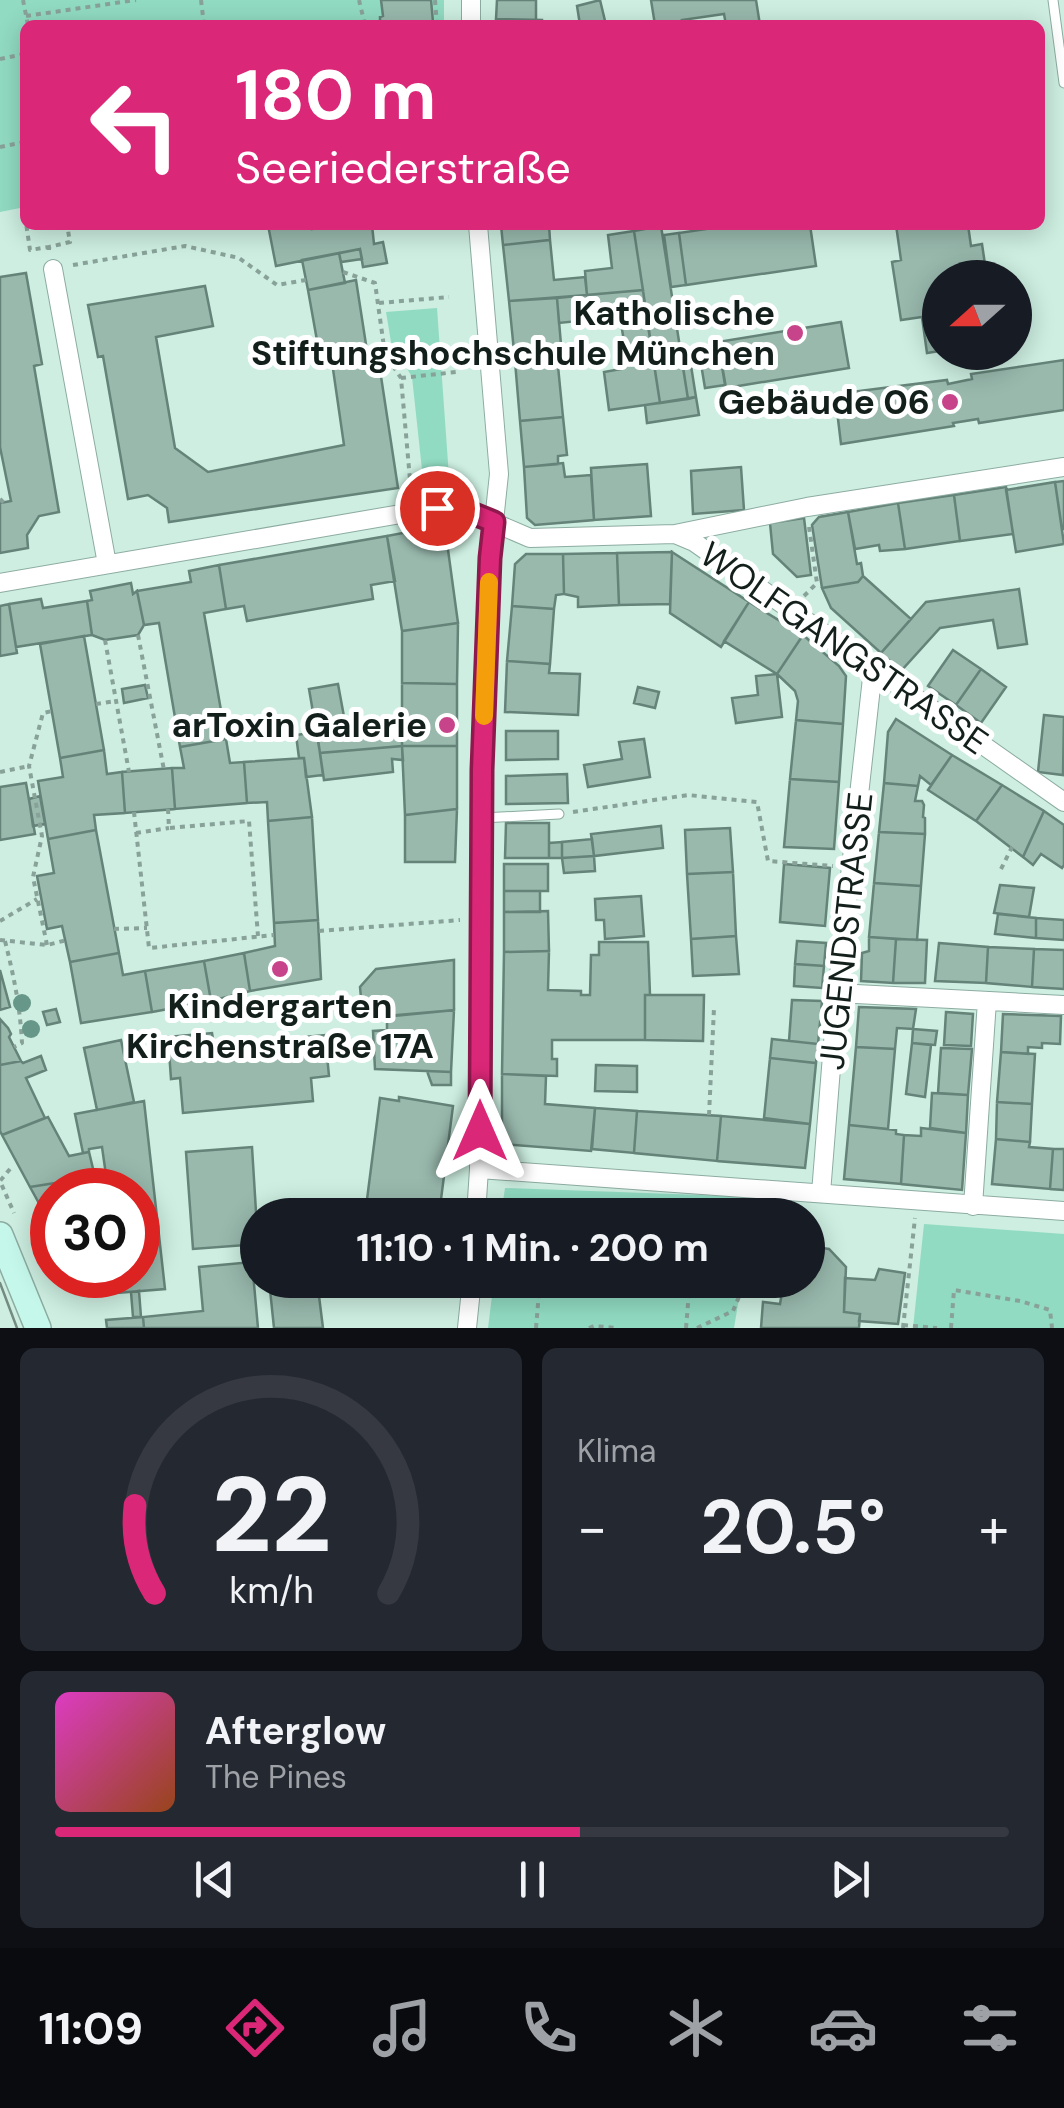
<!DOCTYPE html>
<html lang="de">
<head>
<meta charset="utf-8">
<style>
  :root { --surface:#171b24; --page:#242831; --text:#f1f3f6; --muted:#9ea1a6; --line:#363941; --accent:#db2777 }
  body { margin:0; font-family:"DM Sans",sans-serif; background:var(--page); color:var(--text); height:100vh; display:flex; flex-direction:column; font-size:38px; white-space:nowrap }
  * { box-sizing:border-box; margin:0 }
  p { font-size:32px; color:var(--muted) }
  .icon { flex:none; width:55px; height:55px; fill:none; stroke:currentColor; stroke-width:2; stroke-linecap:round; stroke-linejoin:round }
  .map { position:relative; height:1328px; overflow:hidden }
  .details { display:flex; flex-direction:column; gap:20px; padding:20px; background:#0d0f14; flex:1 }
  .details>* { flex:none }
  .guide { position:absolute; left:20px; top:20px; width:1025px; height:210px; border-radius:15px; box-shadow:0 5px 25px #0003; background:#db2777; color:#fff; overflow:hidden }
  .needle { width:65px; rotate:249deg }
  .controls { position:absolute; left:922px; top:260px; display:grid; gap:20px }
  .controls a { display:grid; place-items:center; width:110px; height:110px; border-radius:50%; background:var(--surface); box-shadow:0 5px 25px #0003; font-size:50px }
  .speed { position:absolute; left:30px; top:1168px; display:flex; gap:20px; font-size:50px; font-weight:700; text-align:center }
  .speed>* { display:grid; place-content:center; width:130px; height:130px; border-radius:50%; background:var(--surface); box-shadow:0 5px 25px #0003; line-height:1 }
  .speed .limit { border:15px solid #d22; background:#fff; color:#111 }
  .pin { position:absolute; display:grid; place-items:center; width:85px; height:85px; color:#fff; margin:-42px; border:5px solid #fff; border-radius:50%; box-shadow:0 2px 10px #0007 }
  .me { position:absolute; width:110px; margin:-55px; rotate:0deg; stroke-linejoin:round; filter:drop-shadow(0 0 8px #0008) }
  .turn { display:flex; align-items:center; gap:35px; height:210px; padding:0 50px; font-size:45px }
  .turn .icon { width:130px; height:130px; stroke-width:2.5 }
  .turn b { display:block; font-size:70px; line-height:85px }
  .big { font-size:75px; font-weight:700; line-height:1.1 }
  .details .card { flex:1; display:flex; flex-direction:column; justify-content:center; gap:15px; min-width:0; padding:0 35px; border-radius:15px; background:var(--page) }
  .details .dial { align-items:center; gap:0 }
  .dial svg { height:260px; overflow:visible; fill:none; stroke:var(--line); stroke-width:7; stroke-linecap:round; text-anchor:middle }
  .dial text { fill:var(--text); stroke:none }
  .song { display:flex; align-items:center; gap:30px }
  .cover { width:120px; height:120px; border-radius:15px; background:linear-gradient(135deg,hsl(310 70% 55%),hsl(20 70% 35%)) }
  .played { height:10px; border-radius:5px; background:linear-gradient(90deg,var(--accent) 55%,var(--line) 55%) }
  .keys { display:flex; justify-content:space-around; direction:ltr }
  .heat { display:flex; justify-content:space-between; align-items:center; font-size:55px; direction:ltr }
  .details .tiles { flex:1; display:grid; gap:20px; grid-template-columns:1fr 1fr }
  .card:last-child { grid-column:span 2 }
  .trip { position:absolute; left:240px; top:1198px; width:585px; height:100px; border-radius:50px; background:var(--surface); box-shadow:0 5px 25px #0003; font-weight:700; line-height:100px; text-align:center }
  .menu { display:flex; height:160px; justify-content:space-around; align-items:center; background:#090b0e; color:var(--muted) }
  .menu .icon { width:70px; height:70px }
  .menu .on { color:var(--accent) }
  .menu b { font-size:45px; color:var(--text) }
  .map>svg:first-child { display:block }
  .green { fill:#91dbc2 }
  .building { fill:#99b9ad; stroke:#658378; stroke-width:2.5 }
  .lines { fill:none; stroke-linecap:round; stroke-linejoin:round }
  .lane-casing { stroke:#8daca1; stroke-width:11 }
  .street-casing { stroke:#8daca1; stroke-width:20 }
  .secondary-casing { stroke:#8daca1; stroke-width:28 }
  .path { stroke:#89a299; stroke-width:4; stroke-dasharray:5 5; stroke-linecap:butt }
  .lane { stroke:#fff; stroke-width:9 }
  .street { stroke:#fff; stroke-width:18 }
  .secondary { stroke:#c5f8eb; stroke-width:25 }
  .tram { stroke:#748b82; stroke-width:2.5 }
  .tree { fill:#669788 }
  .route-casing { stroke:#8e194d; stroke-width:25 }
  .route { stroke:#db2777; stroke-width:18 }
  .slow { stroke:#f59e0b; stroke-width:18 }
  .poi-dot { fill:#c8448a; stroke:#fff; stroke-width:4 }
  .labels { text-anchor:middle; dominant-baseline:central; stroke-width:10; stroke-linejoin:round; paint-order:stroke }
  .poi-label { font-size:35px; font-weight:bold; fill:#131f1b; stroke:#fff; text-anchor:end }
  .street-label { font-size:35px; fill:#131f1b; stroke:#fff }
</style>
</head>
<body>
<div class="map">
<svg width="1064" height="1328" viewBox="0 0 1064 1328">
  <rect width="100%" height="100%" fill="#cdeee1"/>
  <!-- green -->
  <path class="green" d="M0,0h444v25h-419v182l-25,5z
    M437,308l12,169 -26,2 -11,-102 -21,-35 -5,-30z
    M505,1188l251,9 -3,18h-252z
    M924,1224l140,10v94h-151z
    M494,1280h248l-8,48h-246z"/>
  <!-- building -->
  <path class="building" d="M381,0h50l2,22 -13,3h-40v-8l3,-1z
    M497,0h39v20l-40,-1z
    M600,0l6,25h-26l-3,-19z
    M651,0h105l4,25h-34l-2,-11 -42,6 1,5h-28z
    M496,19l46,1v5h-46z
    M268,225h44v4l24,-4h36l2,19 9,-2 4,21 -24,4 -3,-18 -84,17z
    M501,225h48l1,15 -47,5z
    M733,225h77l6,41 -130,19 -7,-52z
    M896,225h72l3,21 11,-2 5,34h-47v73l-13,2 -5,-36 -21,3 -9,-58 9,-2z
    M661,226l27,173 -28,4 -26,-172z
    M634,231l9,59 -56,5 -2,-24 27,-3 -4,-33z
    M679,233l7,52 -15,2 -7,-52z
    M550,240l4,40 31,-3 2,18 -78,6 -6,-56z
    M360,249l2,10 -21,3 -2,-9z
    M339,253l6,30 -37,7 -6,-30z
    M26,273l16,91 -8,2 25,146 -20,4 -12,19 1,13 -28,5v-50l11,-2 -11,-54v-170z
    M356,280l11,71 10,-1 21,138 -229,34 -2,-14 -19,-13 -20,4 -25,-143 -5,1 -10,-52 117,-19 8,40 -57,11 19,111 33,24 136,-27 -12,-83 -11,1 -13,-73z
    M643,290l3,23 -57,7 -2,-25z
    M587,295l2,25 -30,3 -2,-25z
    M557,298l5,58 -47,5 -6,-60z
    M646,313l14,90 -51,7 -5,-38 17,-3 -2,-15h7l-6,-37z
    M841,322l8,46 -123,20 -8,-46z
    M719,348l6,37 -20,3 -6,-36z
    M689,353l7,44 -8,2 -7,-44z
    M557,356l6,61 -43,4 -5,-60z
    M1064,360v50l-85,13 -1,-4 -25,4 1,3 -113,18 -6,-50 112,-14 1,4 24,-5 -1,-5z
    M696,397l3,18 -52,8 -2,-18z
    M563,417l4,38 -9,1v8l-34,3 -4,-46z
    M563,463l2,14 26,-2 3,45 -59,5 -8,-7 -3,-51z
    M647,464l4,52 -57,4 -3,-52z
    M741,467l3,43 -51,4 -2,-43z
    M1064,481v48h-2l-7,-47z
    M1055,482l9,62 -48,8 -10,-62z
    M1006,487l7,47 -53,7 -6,-46z
    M954,495l6,46 -55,8 -7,-46z
    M898,503l7,46 -25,2 -1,-6 -24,4 -7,-37z
    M848,512l9,52 4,-1 2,13 -5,6 -36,6 -10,-63 7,-8z
    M804,518l7,57 -14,2 -24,-23 -3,-31z
    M434,527l12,8 12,88 -56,8 -15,-95z
    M387,536l8,45 -24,4 2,14 -126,22 -3,-15 -18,3 -7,-44z
    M672,552l-2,52 -51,1 -2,-52z
    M672,552l77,50 -28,45 -51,-34z
    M617,553l2,52 -41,2v-10l-14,-3 -1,-40z
    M526,554h37l1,40 -8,1 -2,14 -42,-3 3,-42z
    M219,565l7,44 -22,4 22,126 -46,8 -21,-124 -15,2 -7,-34 54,-9 -2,-11z
    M863,576l48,43 -30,34 -50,-45 -9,-20 36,-6z
    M131,583l2,11 4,-3 7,34 -6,10 -33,5 -13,-5 -5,-34 5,-1 -2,-9z
    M1019,589l8,55 -29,4 -5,-28 -53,8 -39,43 -20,-18 45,-51z
    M41,599l2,9 44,-7 5,34 -76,12 -7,-43z
    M749,602l54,33 -26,39 -53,-33z
    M9,604l8,49 -17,3v-50z
    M512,606l42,3 -4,55 -43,-3z
    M458,623l-1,61 -55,-1v-52z
    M803,635l36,31 7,10 -3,48 -47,-4 2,-19 -3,-10 -18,-17z
    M84,636l20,114 -44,8 -20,-114z
    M953,650l28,19 -25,36 -28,-19z
    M507,661l43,3 -1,9 31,1 -2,41 -73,-3z
    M981,669l25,18 -25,36 -25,-18z
    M777,674l5,43 -46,6 -4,-25 26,-3 -2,-19z
    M402,683l55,1v62h-55z
    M338,684l7,38 35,-4 1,14h21v14l-82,7 -11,-64z
    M145,685l3,13 -24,5 -2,-14z
    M638,687l21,5 -4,16 -21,-5z
    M1044,715l20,2 -1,58 -25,-3z
    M896,719l56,36 -21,30 -11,-9 -2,10 -34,-3 4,-51z
    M796,720l47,4 -4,58 -49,-3z
    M506,731h52v28l-52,1z
    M317,732l6,43 -17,2 -2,-19h-5l-3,-23z
    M226,739l4,24 14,-1 3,41 -72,6 -3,-41h12l-4,-21z
    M644,739l6,38 -62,10 -4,-22 38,-6 -3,-17z
    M402,746l1,14 -11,-1 1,13 -69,8 -4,-27z
    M402,746h55v63l-52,6z
    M104,750l3,24 15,-2 3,41 -31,2 2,15 -48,9 -10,-58 25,-4 -3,-19z
    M952,755l50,30 -26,36 -48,-31z
    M304,758l8,59 -44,4 -1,-19 -20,1 -3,-41z
    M172,768l3,41 -50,4 -3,-41z
    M567,774l1,29 -62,1v-28z
    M790,779l49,3 -5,67 -50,-2z
    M26,783l9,51 -35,6v-53z
    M884,783l34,3 -3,15h7l2,4 -1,12 2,1v16l-46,-2z
    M1002,785l42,26 -21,46 -47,-36z
    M40,796l5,28 -12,2 -4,-27z
    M457,809l-2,53h-50v-47z
    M1044,811l20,14v40l-2,3 -21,-14 -8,11 -10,-8z
    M312,817l6,103 -44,3 -6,-102z
    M506,823h43v35h-44z
    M661,826l2,22 -69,8 -3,-22z
    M730,828l3,44 -46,2 -2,-44z
    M96,830l23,123 -49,9 -8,-36 -15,3 -10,-53 17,-3 -6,-34z
    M879,832l46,2 -4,52 -47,-3z
    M592,839l2,17 -32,2v-16z
    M562,842v16h-13v-15z
    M594,856l1,15 -31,2 -2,-15z
    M504,864h44v27h-44z
    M784,864l46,4 -5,58 -45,-4z
    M733,872l3,64 -45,3 -4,-65z
    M874,883l47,3 -4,54 -48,-3z
    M1000,885l34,3 -5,29 -35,-4z
    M504,891h36v21h-36z
    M641,896l3,40 -39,3 -1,-19h-8l-1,-21z
    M548,911l1,40 -45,1v-40z
    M998,914l38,4v20l-41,-4z
    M1036,918l28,2v20l-28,-2z
    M318,920l3,59 -71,12 -6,-38 31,-7 -1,-23z
    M736,936l3,38 -46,2 -2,-37z
    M869,937l27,2 -3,44 -32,-2 1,-28 7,-2z
    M896,939l31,1 -2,43h-32z
    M797,941l29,2 -2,23 -29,-2z
    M599,942h49l2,53h-5v45h-93v19h5v17l-55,-2 2,-122 45,-1 -1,39 33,1v4h9l1,-40h8z
    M939,943l49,4 -2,36 -51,-2z
    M988,947l46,2 -2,38 -46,-4z
    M1034,949l30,1v39l-32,-2z
    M119,953l4,22 22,-4 7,41 -71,11 -11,-61z
    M244,953l6,38 -39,10 -7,-40z
    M454,960v50l-91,9 -3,-32 16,-18z
    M204,961l7,40 -59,11 -7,-41z
    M795,964l29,2 -2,22 -28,-2z
    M0,970l10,37 -10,3z
    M645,995h59l-1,46 -58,-1z
    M792,1000l30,1 -4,43 -29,-3z
    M859,1007l57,2 -3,20 -16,-1 -2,21 -39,-2z
    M56,1009l4,13 -13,3 -4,-13z
    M454,1010l-3,62 -76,-3 -2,-38 14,-1v-14z
    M946,1012l27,2 -2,32 -27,-1z
    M1003,1014l58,2 -1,28 -18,-1v5l-14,-1v7l-27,-2z
    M0,1019l8,9 3,6 -2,3 12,24 -21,4z
    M913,1029l24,2 -2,14 -23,-2z
    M212,1033l2,12 111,-10 4,41 -18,2 2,23 -130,12 -3,-35 -9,1 -3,-42z
    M772,1039l46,5 -2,19 -46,-5z
    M121,1040l13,62 -37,8 -13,-62z
    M912,1043l19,2 -6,52 -19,-3z
    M856,1047l39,2 -7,80 -39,-4z
    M941,1048l31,1 -4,46 -30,-2z
    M1001,1052l34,2 -3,50 -35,-2z
    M41,1056l5,14 -20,8 19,40 -43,17 -2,-4v-66l21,-4 2,2z
    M770,1058l46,5 -6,61 -46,-6z
    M596,1065l41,1v26l-42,-1z
    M427,1071l24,1v13h-19z
    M502,1074l44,2 -1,28 50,4 -4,43 -89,-7z
    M932,1093l36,2 -2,38 -36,-5z
    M399,1097l54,9 -14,109h-74l15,-117 19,3z
    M144,1101l21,188 -73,6 -12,-20h58v-85h-86v37l-22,-40 76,-12 -4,-28 -13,2v3l-6,1 -8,-39z
    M997,1102l35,2 -2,38 -34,-3z
    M595,1108l42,3 -3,42 -42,-4z
    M637,1111l84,5 -4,45 -83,-8z
    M721,1116l89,8 -5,44 -88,-7z
    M48,1117l21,39 20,-4 6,25 -65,10 -28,-52z
    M849,1125l47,5v4l8,1 -3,49 -57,-5z
    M921,1128l45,5 -4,57 -61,-6 3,-49 17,1z
    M996,1139l34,3 -1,5 24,2 -3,40 -58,-5z
    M252,1147l6,97 -65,5 -7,-97z
    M1053,1149h11v41l-14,-1z
    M808,1246l21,3 17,18 -2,45 16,2 -1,14h-98l2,-26 17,2 4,-24h24z
    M252,1262l6,66h-114l-1,-11 60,-6 -4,-44z
    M879,1269l26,4 -7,51 -39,-3 1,-7 -16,-2 1,-34 30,2z
    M269,1280h48l6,48h-49z
    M368,1280h62l-1,8z
    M139,1291l2,26h-8l-2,-25z
    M143,1317l1,11h-37l-1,-8z"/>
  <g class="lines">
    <!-- lane casing -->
    <g class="lane-casing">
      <path id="lane" d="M1053,0l11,83
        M482,818l77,-4"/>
    </g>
    <!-- street casing -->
    <g class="street-casing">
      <path id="street" d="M471,25v-25
        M53,269l54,295
        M675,534l132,-27 257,-40
        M0,583l453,-78 77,33 145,-4 19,8 370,260
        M837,993l227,12
        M479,1169l585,42
        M821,1193l16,-200 36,-324
        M973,1206l14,-205
        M476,1215l3,-46 3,-399 8,-211 9,-85 -21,-249
        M467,1328l5,-48"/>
    </g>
    <!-- secondary casing -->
    <g class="secondary-casing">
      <path id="secondary" d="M0,1235l38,93"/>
    </g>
    <!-- path -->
    <path class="path" d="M23,0l5,25
      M201,0l3,25
      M359,0l6,25
      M435,0l2,25
      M26,16l110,-16
      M0,59l25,-5
      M0,147l25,-5
      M25,216l5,34 19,-3
      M49,250v-3l21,-5 -3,-17
      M73,265l112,-19 54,12 38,27 29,-5
      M343,272l32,11 10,71 16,24 10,113
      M379,303l70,-6
      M401,378l55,-6
      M0,499l4,4
      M804,596l13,-13 -8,-56
      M138,635l26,135
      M105,640l24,132
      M96,704l20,-3
      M0,772l29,-6
      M168,809l1,19 80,-7 9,115
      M134,812l15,136 125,-13
      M573,812l115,-17 69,7 11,59 65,5
      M136,833l33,-5
      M1001,869l11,-22
      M0,921l37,-22
      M114,929l33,-1
      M319,931l141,-11
      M0,940l47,5 20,-5
      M5,941c9,36 15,65 17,102l-8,4
      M47,945l-14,-68 9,-41 -13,-70 14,-53 9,-2
      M709,1115l5,-107
      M10,1169l-10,12 14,32
      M545,1215l1,-20
      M903,1325l34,3
      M536,1328l4,-48
      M589,1328l5,-2 24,2
      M686,1328l4,-48
      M697,1328l36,-17 13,-31
      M903,1328l12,-110
      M951,1328l3,-38 66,11 30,9 2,18"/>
    <!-- lane -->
    <use href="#lane" class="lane"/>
    <!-- street -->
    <use href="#street" class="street"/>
    <!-- secondary -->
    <use href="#secondary" class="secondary"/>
    <!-- tram -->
    <path class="tram" d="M0,1283l17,45"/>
  </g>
  <!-- trees -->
  <g class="tree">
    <circle cx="22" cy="1003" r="9"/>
    <circle cx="31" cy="1029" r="9"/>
  </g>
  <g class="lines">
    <!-- route casing -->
    <g class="route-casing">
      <path id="route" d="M437,508l15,-3 42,17 -4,36 -8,212 -2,361"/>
    </g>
    <!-- route -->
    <use href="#route" class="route"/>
    <!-- slow -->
    <path class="slow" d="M484,716l5,-134"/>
  </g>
  <!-- markers -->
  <g class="poi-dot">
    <circle cx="795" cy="333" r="10"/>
    <circle cx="950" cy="402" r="10"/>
    <circle cx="447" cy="725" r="10"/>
    <circle cx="280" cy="969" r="10"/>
  </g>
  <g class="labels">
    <!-- poi labels -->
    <g class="poi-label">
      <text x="775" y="313">Katholische<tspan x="775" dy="40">Stiftungshochschule München</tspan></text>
      <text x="930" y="402">Gebäude 06</text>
      <text x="427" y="725">arToxin Galerie</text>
      <text x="280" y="1006" text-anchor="middle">Kindergarten<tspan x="280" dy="40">Kirchenstraße 17A</tspan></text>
    </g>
    <!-- street labels -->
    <g class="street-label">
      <text transform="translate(844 648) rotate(35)">WOLFGANGSTRASSE</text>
      <text transform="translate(846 931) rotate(-84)">JUGENDSTRASSE</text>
    </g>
  </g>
</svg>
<div class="controls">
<a><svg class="needle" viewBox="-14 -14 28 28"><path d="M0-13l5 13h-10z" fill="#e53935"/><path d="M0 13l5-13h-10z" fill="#9ea1a6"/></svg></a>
</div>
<div class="speed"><div class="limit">30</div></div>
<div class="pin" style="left:437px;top:508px;background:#d93025"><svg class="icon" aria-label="arrive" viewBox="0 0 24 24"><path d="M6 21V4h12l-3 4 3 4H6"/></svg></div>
<svg class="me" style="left:480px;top:1131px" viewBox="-20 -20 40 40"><path d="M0-17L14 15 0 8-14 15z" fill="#db2777" stroke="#fff" stroke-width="4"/></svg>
<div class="trip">11:10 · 1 Min. · 200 m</div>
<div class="guide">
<div class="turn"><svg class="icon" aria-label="left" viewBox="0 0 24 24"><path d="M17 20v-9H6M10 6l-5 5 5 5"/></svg><div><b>180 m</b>Seeriederstraße</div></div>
</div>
</div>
<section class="details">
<div class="tiles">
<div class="card dial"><svg viewBox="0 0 100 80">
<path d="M14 69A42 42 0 1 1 86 69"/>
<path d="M14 69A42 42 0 0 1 8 42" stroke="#db2777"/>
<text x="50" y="56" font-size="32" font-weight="700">22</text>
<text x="50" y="72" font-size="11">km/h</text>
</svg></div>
<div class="card"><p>Klima</p>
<div class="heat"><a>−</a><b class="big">20.5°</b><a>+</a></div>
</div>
<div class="card">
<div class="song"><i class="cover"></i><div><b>Afterglow</b><p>The Pines</p></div></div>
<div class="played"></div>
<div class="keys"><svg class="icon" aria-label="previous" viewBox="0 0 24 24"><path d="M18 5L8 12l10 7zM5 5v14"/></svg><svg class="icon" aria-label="pause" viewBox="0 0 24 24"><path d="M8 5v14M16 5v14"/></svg><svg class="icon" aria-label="next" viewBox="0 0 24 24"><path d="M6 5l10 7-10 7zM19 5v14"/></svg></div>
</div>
</div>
</section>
<nav class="menu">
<b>11:09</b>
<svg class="icon on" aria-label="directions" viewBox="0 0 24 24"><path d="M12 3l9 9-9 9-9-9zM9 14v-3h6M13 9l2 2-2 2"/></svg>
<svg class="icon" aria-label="music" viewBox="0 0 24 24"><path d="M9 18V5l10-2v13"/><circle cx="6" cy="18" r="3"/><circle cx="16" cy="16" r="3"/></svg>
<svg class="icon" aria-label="phone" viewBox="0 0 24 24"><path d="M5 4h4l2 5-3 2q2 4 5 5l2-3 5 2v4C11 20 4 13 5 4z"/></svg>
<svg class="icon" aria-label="climate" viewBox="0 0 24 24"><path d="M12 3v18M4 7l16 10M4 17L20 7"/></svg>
<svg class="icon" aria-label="car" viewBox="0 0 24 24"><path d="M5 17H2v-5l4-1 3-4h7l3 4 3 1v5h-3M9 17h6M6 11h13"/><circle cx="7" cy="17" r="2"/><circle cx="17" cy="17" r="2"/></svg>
<svg class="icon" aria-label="filters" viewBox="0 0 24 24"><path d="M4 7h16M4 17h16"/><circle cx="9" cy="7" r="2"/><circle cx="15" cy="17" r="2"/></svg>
</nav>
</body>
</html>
